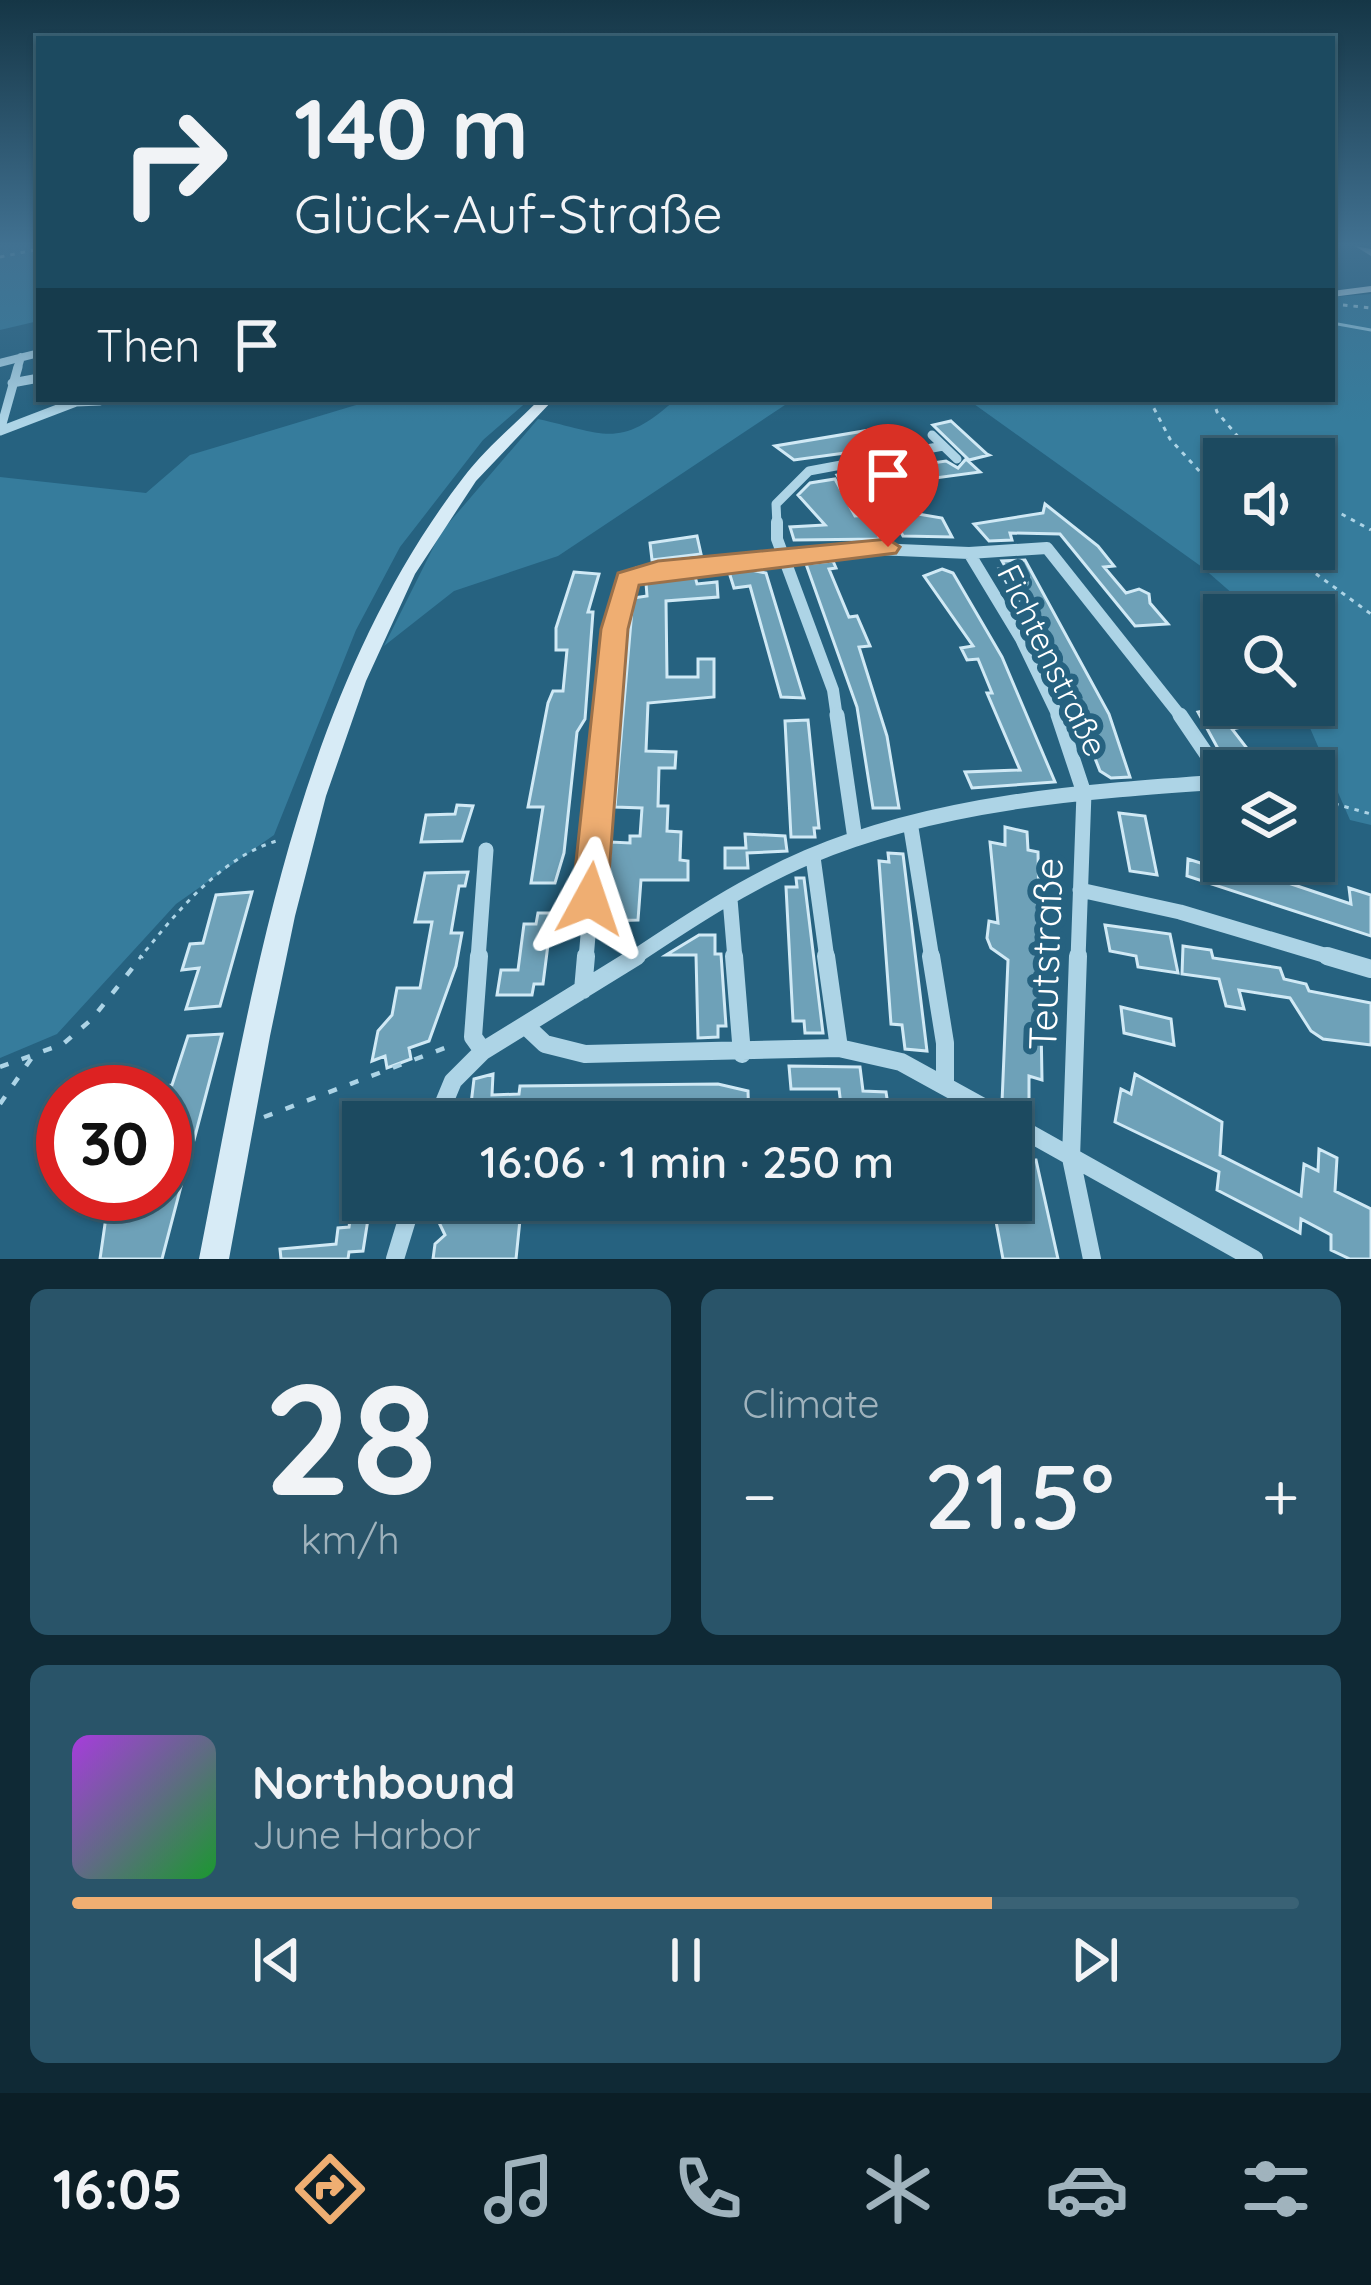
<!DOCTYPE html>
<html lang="en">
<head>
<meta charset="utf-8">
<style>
  :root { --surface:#1c4a60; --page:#295469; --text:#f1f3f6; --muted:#a0b3bd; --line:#3a6275; --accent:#efae72 }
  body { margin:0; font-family:Quicksand,sans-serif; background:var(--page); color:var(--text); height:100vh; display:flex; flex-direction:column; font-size:45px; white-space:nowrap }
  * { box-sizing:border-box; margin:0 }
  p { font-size:39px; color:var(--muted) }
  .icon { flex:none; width:66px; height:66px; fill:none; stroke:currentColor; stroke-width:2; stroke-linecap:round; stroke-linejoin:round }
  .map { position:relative; height:1259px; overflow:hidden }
  .side { display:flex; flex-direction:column; gap:30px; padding:30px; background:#0f2935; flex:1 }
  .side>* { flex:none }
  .banner { position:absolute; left:36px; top:36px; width:1299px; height:366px; border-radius:0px; box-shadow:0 3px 9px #0004,0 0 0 3px var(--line); background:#1c4a60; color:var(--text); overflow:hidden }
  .tools { position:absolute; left:1203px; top:438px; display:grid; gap:24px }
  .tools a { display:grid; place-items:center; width:132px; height:132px; border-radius:0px; background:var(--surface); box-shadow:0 3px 9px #0004,0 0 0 3px var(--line); font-size:60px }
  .speed { position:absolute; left:36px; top:1065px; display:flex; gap:24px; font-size:60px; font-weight:700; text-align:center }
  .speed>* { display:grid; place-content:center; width:156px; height:156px; border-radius:50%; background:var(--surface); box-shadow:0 3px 9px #0004,0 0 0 3px var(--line); line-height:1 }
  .speed .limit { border:18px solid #d22; background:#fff; color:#111 }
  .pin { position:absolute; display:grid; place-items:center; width:102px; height:102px; color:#fff; margin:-123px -51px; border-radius:50% 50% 50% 0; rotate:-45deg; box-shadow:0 0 12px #0007 }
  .pin .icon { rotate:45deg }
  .me { position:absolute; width:132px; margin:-66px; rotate:5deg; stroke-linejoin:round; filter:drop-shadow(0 0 9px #0008) }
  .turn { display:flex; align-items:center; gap:42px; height:252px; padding:0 60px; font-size:54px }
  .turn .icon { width:156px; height:156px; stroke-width:2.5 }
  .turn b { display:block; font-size:84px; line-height:102px }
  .then { display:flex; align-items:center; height:114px; padding:0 60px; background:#0003; gap:24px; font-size:45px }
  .big { font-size:90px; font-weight:600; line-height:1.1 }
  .side .widget { flex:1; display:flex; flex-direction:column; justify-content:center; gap:18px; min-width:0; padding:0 42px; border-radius:18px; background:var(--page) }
  .side .dial { align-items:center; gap:0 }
  .dial b { font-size:156px; line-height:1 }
  .song { display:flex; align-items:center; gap:36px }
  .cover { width:144px; height:144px; border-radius:18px; background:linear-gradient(135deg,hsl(280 70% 55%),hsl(130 70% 35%)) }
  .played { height:12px; border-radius:6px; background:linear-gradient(90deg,var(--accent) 75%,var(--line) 75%) }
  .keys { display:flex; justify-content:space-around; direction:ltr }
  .heat { display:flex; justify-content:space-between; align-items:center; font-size:66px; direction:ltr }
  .side .tiles { flex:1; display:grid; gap:30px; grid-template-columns:1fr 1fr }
  .widget:last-child { grid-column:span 2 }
  .trip { position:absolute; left:342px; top:1101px; width:690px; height:120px; border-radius:0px; background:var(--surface); box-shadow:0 3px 9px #0004,0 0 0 3px var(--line); font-weight:600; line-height:120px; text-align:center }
  .dock { display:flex; height:192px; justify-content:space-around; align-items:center; background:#0b1e26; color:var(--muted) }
  .dock .icon { width:84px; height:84px }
  .dock .current { color:var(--accent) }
  .dock b { font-size:54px; color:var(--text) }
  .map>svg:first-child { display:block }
  .green { fill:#367c9c; fill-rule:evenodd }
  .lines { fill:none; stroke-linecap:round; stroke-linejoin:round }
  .stream { stroke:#a2d2e7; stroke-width:3 }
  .building { fill:#6ea1b8; stroke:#d0e9f5; stroke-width:3 }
  .path-far1 { stroke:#add4e6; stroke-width:3; stroke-dasharray:4.5 6; stroke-linecap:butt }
  .path { stroke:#add4e6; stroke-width:4.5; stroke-dasharray:9 14; stroke-linecap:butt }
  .street-far4 { stroke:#add4e6; stroke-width:8 }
  .street-far3 { stroke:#add4e6; stroke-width:9 }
  .street-far2 { stroke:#add4e6; stroke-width:12 }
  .street-far1 { stroke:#add4e6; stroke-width:15 }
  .street { stroke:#add4e6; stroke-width:18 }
  .secondary { fill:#d7ebf6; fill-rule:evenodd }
  .route { fill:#efae72; stroke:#9b714a; stroke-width:3 }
  .labels { text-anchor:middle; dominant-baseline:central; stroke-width:12; stroke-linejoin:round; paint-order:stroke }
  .street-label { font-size:33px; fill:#fff; stroke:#266280 }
  .near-street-label { font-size:39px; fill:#fff; stroke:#266280 }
</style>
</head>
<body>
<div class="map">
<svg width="1371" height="1259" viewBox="0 0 1371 1259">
  <rect width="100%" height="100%" fill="#266280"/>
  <!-- green -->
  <path class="green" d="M0,246h39v80l-5,-4 -34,8z
    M1371,294v531l-21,-5 -50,-115h14v-90h-57l-55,-48 -235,-168h365v-102zM1224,459h90v90h-90z
    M376,399h154l-47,41 -83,107 -44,83 -82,205 -98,69 -119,130 -57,24v-581l146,16 44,-38z
    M676,399h118l-236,157 -104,35 -70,55 57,-114 97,-113c67,15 82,31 138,-20z"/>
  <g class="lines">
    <!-- stream -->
    <path class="stream" d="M1332,323l39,7"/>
  </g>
  <!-- building -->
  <path class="building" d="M951,421l36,33 2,1 -20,5 -36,-35z
    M882,428l14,18 -102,14 -19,-14z
    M966,459l14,13 -134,18 -9,-15 72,-13 3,4 34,-5 12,7z
    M835,479l20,37 15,-1 10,24 -86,1 -4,-13 35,-2 -27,-30 12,-12z
    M1045,504l53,42 16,20 -10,1 22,26 13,-4 10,5 1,9 18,21 -33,2 -75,-92 -50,-1 2,7 -23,1 -15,-17 69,-11z
    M912,513l30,5 10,19 -49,-1 -12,-22z
    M697,536l4,18 -49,6 -2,-17z
    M1025,560l84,154 21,63 -19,1 -11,-7 -39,-99 -59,-97 -3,-6 7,-1 -4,-7z
    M833,561l3,7 -7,1 20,48 8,-1 13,30 -11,1 28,89 12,72h-26l-16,-101 -51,-143z
    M942,569l11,4 49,84 53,125 -83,6 -7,-16 55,-2 -33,-77h5l-14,-34 -11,1 -6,-12 12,-2 -49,-70z
    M751,570l15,3 38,125 -23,-1 -31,-111 -16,2 -5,-16z
    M574,572l25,2 -11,38h5l-8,107 -8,13 -13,121 -9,30h-24l12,-76h-15l20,-104 5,-12h10l4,-41h-11v-22z
    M695,576l2,8 20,-2 1,15 -52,4 1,76h31v-18h16v38l-66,6 -2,48 30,1 -1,16h-16l-1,38h10l-1,25 14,1 -1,28 8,1v19h-47l-3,40 -34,1 7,-79 19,1v-7h10l2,-28 -27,-1 18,-209 14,-2 -1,-13z
    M1232,705l18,20 -18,4 14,18 -24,9 -24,-44z
    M808,720l11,108h-5l1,9h-24l-6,-116z
    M457,805l16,1 -11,35 -41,1 5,-27 29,-1z
    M1119,813l26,3 12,59 -27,-4z
    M1005,827l22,5 1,18 10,2 4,228 -13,-4v38l-27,-12 6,-142 -17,-12 -4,-10 2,-17 9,2 -8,-81 15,3z
    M745,834l40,2 2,15 -40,2 1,15h-23v-20h21z
    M888,853l15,1 24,197 -22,-2 -3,-24 -11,-1 -12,-163 10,1z
    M1211,857l140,47 -2,-16 22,7v41l-184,-60 1,-17 22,7z
    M468,872l-3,14h-6l-8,47h11l-6,33 -27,75 -20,7 2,11 -24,9 -2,-12 -13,5 6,-30 14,-16 5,-27h23l12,-66h-17l10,-49z
    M796,878h8l19,155h-18l-1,-12h-11l-7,-134h11z
    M252,892l-32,114 -34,3 13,-41 -17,2 8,-26 13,-1 13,-48z
    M538,913h14l-9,71h-9l-2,11h-35l4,-25h17l6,-46h12z
    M1105,925l65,9 8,39 -40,-6 -2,-11 -26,-5z
    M699,935h16v19h6l5,72h-8v11l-20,1 -2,-83h-30z
    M1183,946l28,4 2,8 67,10 4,11 22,5 3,7 62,12v42l-48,-6 -12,-8 -21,-33 -51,-8 5,19 -18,-3 -7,-27 -37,-5z
    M1121,1007l50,12 3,26 -50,-12z
    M222,1034l-28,106 -29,2v-56l7,-1 16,-49z
    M789,1066l71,1 3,24 23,1 2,13 37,3 2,14h-84l-4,-33h-48z
    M493,1074l-1,21 27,-1 1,-8 198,-2 30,7 1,31h-187l1,-12 -53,-1 -4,13h-55l7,-17 13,-1 3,-25z
    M1135,1074l87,48 -2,33 81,41 3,-32 14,7 1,-22 18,9 -2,33 36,18v50h-21l-19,-9v-15l-30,-16 -1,14 -83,-43 2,-18 -104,-50 6,-33 10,5z
    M385,1103l-2,19h-20v51l-16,2 2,-61 5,-7z
    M1011,1160h25l22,99h-55l-11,-59h19z
    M165,1171h20l-23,88h-62l8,-56h32l2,-9h23z
    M353,1200h18l-8,51 -14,1 -1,7h-67l-1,-10 56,-5 2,-16 11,-1z
    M447,1200h75l-6,59h-83l2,-15 10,-9 -11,-23z"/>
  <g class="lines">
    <!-- path-far1 -->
    <path class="path-far1" d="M0,257l39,-8
      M1343,305l28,3
      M1149,399l21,40 54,59
      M1213,399l4,13 40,47
      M1314,499l57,31
      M1282,549l89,65
      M1314,798l57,16
      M139,959c37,-46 82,-103 141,-119"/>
    <!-- path -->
    <path class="path" d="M0,1067l63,-23 29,-25 50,-63
      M0,1104l33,-48
      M264,1117l191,-73"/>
    <!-- street-far4 -->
    <path class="street-far4" d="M0,363l39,-10
      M17,370l4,-13"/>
    <!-- street-far3 -->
    <path class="street-far3" d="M12,383l27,-5
      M0,431l76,-29 24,-1
      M0,431l18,-64
      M932,435l25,24
      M777,525l-1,-21 33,-33 134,-25"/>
    <!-- street-far2 -->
    <path class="street-far2" d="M777,522v17l56,151 4,28
      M969,553l52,86 38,79
      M606,718l8,-89 13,-50 11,-7 215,-24 116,5 78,-5 135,170"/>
    <!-- street-far1 -->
    <path class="street-far1" d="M837,715l18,124
      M1058,715l26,78 -6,166
      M1180,715l44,65
      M911,828l21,131
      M813,857l14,102
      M1080,890l100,22 157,47
      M730,899l5,60
      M478,959l8,-109
      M586,959l21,-244
      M632,959c57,-38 113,-75 176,-102 129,-55 278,-66 416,-75"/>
    <!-- street -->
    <path class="street" d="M479,956l-6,81 10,14
      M734,956l8,98
      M826,956l13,92
      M931,956l14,87v42
      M1078,956l-7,202 21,101
      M1327,956l44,13
      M583,990l3,-34
      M528,1028l17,16 40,10 254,-6 62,14 109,60
      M436,1122l17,-41 30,-30 154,-95
      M1011,1123l243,136
      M395,1259l18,-59"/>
    <!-- secondary -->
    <path class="secondary" d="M1355,246l16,3v7z
      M1371,286v6l-39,5v-6z
      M540,399h14l-78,82 -61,93 -49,107 -40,115 -31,120 -25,120 -41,223h-30c52,-263 96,-563 264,-781 22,-29 51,-53 77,-79z"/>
  </g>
  <!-- sky -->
  <linearGradient id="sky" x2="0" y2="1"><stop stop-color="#153646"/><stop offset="0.58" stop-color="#417191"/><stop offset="1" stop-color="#417191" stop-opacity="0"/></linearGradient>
  <rect width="1371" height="422" fill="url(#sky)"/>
  <!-- route -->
  <path class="route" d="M888,539l12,8 -4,6 -257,32 -11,44 -21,270 -5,12 -12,5 -13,-5 -5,-12 29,-270 17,-56 40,-12z"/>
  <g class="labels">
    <!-- street labels -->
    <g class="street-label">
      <text transform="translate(1053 660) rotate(64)">Fichtenstraße</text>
    </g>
    <!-- near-street labels -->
    <g class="near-street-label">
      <text transform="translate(1045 954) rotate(-88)">Teutstraße</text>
    </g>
  </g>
</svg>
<div class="tools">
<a><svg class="icon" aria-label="sound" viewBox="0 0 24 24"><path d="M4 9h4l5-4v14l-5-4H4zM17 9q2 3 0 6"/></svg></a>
<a><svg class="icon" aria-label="search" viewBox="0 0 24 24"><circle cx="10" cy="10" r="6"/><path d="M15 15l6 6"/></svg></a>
<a><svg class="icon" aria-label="layers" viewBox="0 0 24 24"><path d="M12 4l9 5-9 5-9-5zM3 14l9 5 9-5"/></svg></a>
</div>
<div class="speed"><div class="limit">30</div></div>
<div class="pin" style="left:888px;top:547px;background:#d93025"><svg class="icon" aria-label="arrive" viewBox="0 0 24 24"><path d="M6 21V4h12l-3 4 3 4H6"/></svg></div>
<svg class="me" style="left:590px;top:899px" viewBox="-20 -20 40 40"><path d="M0-17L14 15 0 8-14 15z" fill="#efae72" stroke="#fff" stroke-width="4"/></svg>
<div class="trip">16:06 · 1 min · 250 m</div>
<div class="banner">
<div class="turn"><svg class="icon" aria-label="right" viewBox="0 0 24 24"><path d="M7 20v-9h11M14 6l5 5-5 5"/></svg><div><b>140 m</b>Glück-Auf-Straße</div></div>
<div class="then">Then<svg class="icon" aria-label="arrive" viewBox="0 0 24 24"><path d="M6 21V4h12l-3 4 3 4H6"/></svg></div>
</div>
</div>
<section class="side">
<div class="tiles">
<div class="widget dial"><b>28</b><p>km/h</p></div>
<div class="widget"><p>Climate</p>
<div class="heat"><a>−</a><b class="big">21.5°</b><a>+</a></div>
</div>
<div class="widget">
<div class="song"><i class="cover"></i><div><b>Northbound</b><p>June Harbor</p></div></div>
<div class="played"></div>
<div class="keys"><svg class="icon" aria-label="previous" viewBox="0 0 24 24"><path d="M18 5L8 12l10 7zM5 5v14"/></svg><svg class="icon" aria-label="pause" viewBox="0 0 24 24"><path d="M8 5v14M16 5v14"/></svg><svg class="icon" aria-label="next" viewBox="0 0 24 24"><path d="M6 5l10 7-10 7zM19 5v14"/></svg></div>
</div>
</div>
</section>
<nav class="dock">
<b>16:05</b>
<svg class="icon current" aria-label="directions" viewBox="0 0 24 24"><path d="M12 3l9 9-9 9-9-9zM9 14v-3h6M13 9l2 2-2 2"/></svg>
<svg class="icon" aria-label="music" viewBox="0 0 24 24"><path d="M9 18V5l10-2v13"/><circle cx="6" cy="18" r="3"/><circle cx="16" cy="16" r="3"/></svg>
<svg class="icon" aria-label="phone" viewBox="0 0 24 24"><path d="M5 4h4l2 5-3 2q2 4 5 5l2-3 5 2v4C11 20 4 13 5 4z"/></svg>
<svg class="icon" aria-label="climate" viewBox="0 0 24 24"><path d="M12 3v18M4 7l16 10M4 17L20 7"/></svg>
<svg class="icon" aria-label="car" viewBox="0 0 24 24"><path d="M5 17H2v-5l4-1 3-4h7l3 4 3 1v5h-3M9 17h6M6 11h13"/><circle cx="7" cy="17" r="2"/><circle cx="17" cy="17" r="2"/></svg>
<svg class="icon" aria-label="filters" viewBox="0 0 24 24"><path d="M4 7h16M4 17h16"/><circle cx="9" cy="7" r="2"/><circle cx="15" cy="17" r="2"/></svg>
</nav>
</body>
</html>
